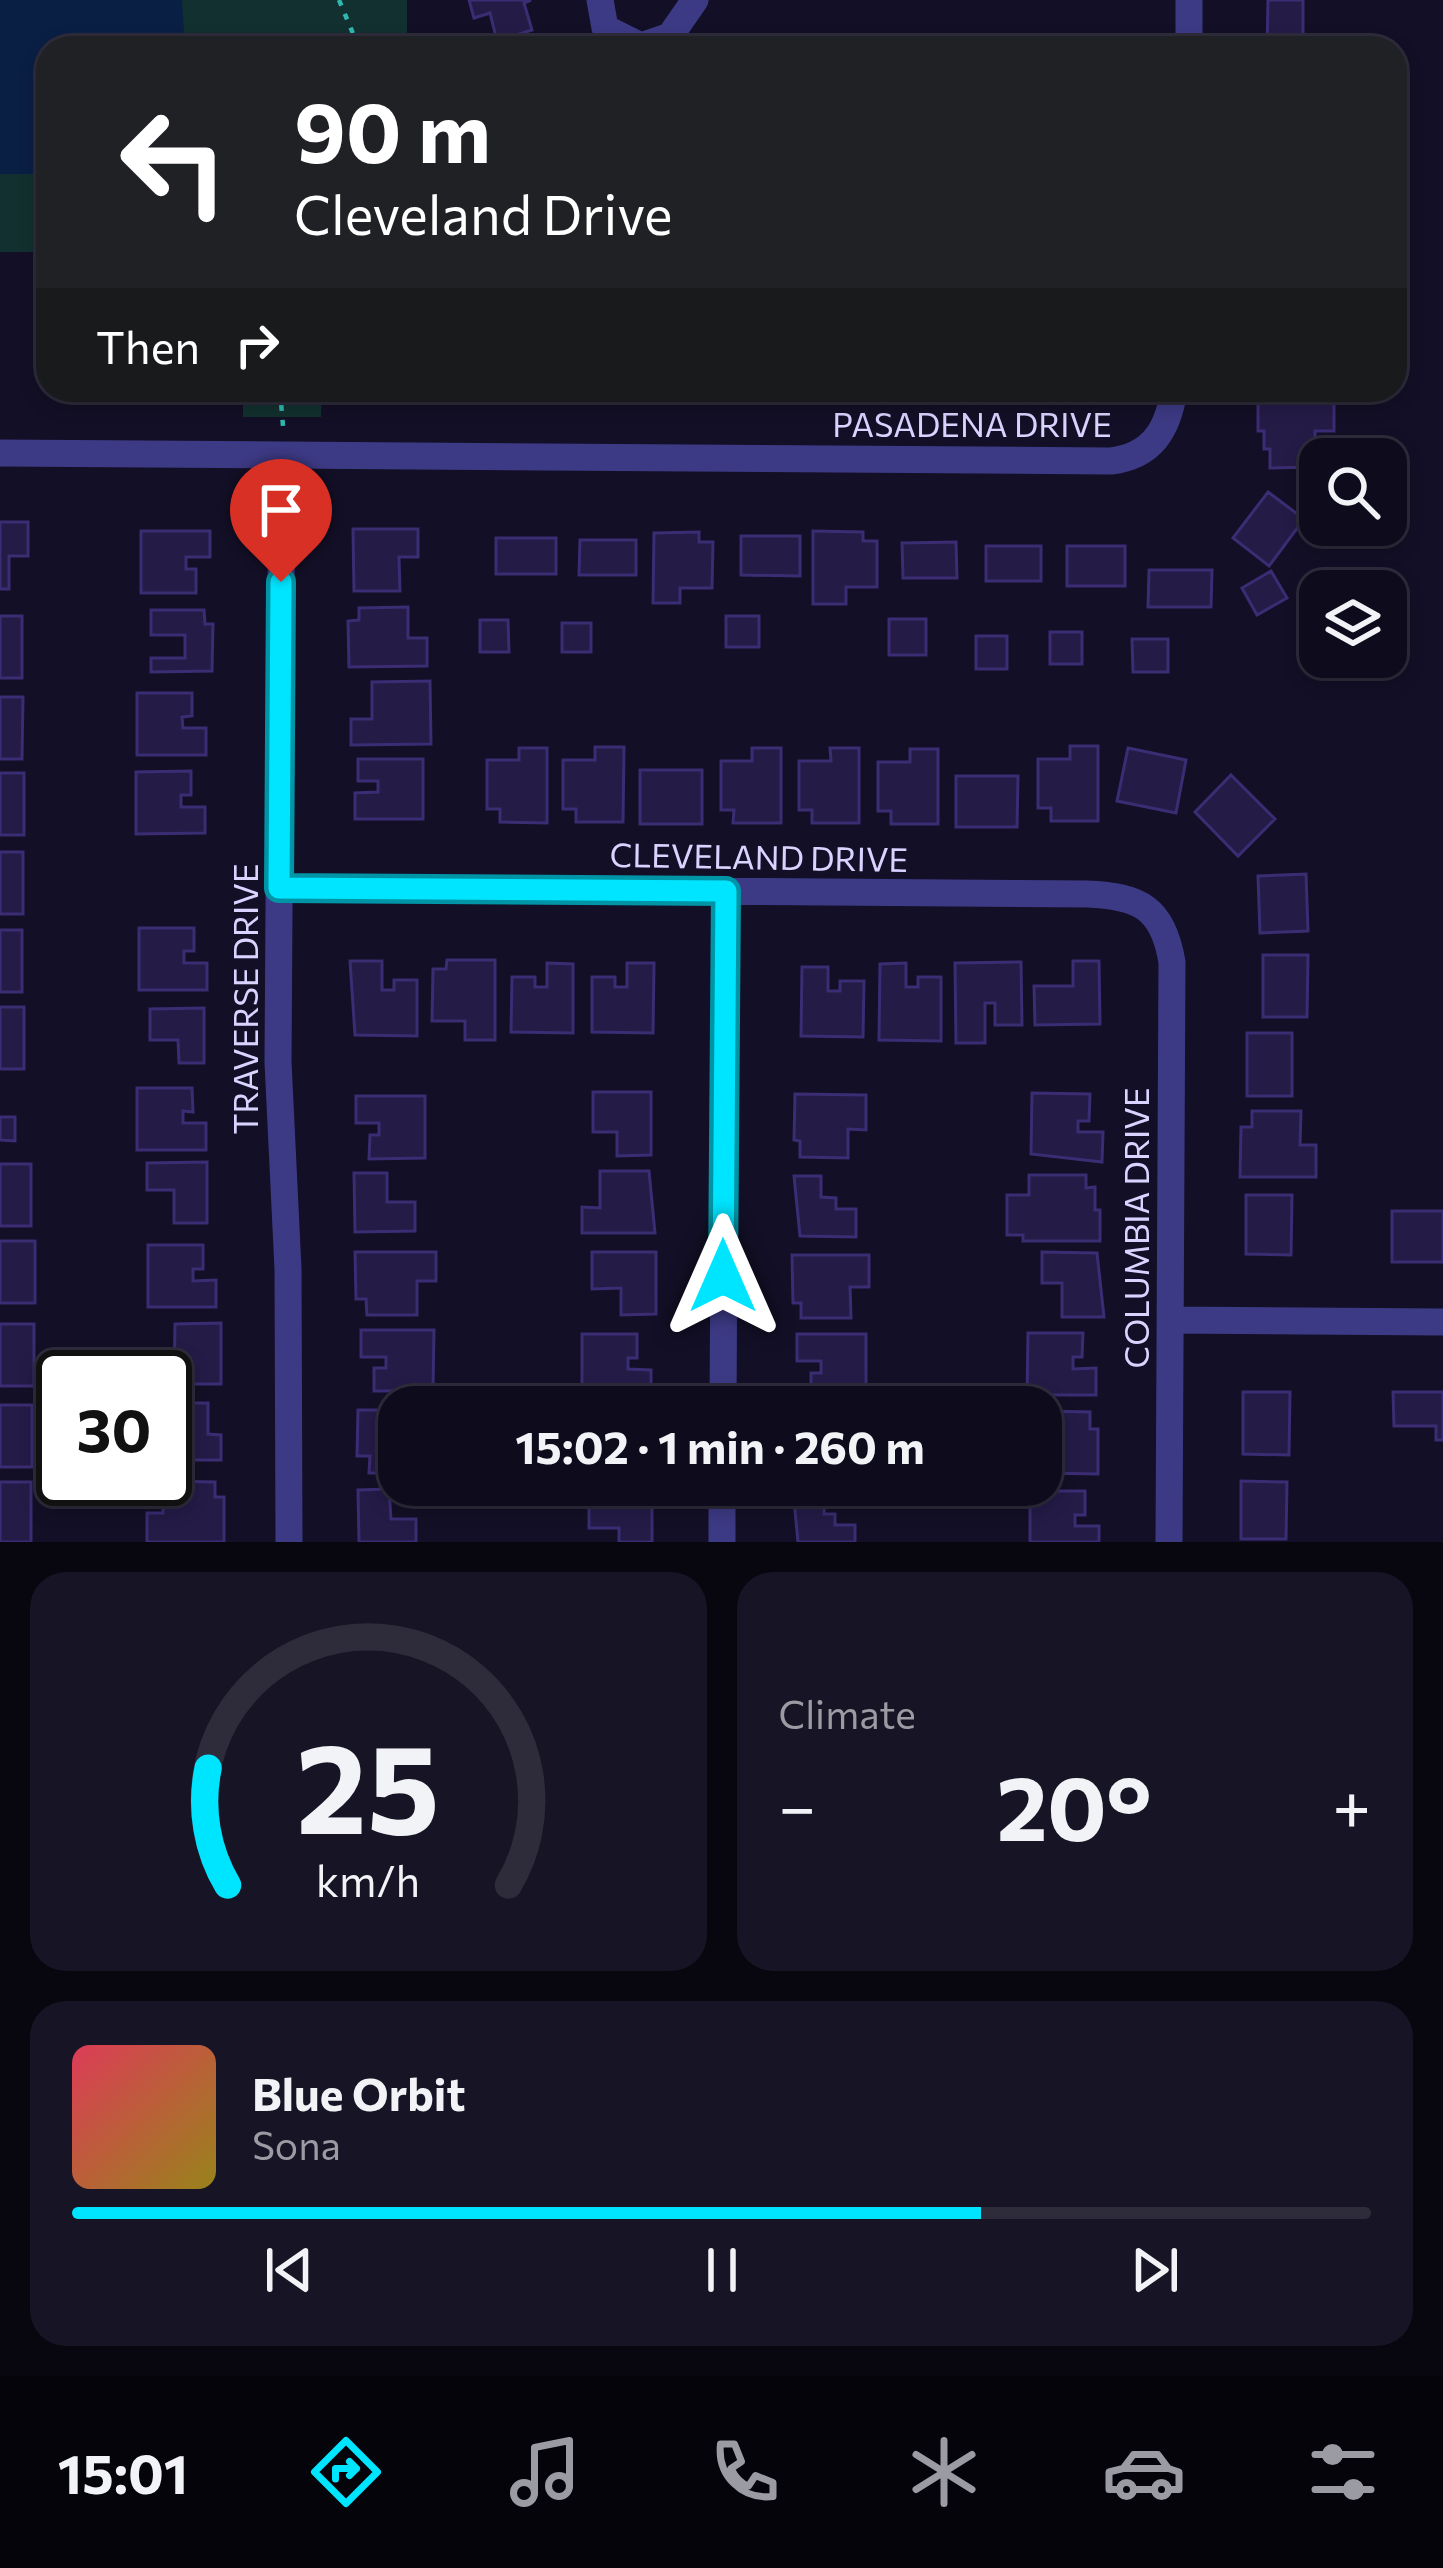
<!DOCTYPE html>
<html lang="en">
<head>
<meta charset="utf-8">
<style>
  :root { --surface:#0e0b1c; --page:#171425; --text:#f1f3f6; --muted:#9b9ba3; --line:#2e2b3b; --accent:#00e5ff }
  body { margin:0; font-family:Commissioner,sans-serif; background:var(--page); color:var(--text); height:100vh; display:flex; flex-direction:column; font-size:45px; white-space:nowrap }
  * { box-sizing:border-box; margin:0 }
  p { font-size:39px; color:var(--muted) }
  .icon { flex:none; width:66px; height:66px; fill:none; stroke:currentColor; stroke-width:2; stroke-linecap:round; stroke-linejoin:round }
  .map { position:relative; height:1542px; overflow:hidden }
  .sheet { display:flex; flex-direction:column; gap:30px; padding:30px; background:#08060f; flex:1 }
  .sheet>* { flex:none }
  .guide { position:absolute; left:36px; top:36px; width:1371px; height:366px; border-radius:36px; box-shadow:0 6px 18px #0003,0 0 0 3px var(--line); background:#202124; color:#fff; overflow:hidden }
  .buttons { position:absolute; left:1299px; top:438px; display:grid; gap:24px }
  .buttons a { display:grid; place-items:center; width:108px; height:108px; border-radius:24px; background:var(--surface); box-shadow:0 6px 18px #0003,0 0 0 3px var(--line); font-size:60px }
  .speed { position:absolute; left:36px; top:1350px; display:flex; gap:24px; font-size:60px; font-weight:700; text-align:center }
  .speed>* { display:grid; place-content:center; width:156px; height:156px; border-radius:50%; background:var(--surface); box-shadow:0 6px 18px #0003,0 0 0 3px var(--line); line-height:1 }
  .speed .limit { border:6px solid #111; border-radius:18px; background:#fff; color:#111 }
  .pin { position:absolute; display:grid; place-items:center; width:102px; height:102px; color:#fff; margin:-123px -51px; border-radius:50% 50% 50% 0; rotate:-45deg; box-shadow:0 0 12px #0007 }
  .pin .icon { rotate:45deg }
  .me { position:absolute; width:132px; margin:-66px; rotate:0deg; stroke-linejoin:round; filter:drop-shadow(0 0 9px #0008) }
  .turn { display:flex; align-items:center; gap:42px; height:252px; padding:0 60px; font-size:54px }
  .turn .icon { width:156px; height:156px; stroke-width:2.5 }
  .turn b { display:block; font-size:84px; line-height:102px }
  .then { display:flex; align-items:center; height:114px; padding:0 60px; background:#0003; gap:24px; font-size:45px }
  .big { font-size:90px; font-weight:700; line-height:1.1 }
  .sheet .widget { flex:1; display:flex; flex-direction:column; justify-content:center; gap:18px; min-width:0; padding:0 42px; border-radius:36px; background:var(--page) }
  .sheet .dial { align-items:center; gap:0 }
  .dial svg { height:312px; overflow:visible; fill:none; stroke:var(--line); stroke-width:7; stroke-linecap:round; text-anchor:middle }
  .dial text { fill:var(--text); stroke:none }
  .song { display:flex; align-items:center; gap:36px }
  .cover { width:144px; height:144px; border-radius:18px; background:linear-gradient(135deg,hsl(350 70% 55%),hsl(50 70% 35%)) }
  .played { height:12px; border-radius:6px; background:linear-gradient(90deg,var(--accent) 70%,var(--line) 70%) }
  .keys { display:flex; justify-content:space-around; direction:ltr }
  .heat { display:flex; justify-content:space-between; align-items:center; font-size:66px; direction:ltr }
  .sheet .tiles { flex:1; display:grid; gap:30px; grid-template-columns:1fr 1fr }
  .widget:last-child { grid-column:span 2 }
  .trip { position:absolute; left:378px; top:1386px; width:684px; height:120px; border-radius:36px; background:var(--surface); box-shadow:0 6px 18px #0003,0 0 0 3px var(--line); font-weight:700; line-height:120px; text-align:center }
  .menu { display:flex; height:192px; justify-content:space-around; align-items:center; background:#06040b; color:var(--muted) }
  .menu .icon { width:84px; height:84px }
  .menu .current { color:var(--accent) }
  .menu b { font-size:54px; color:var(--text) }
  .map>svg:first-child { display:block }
  .green { fill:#12302f }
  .water { fill:#0a1f44 }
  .building { fill:#241b47; stroke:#3b2d73; stroke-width:3 }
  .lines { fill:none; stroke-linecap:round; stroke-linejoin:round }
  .path { stroke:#2fb8b0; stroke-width:4.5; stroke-dasharray:6 9; stroke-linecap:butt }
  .street { stroke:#3d3a85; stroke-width:27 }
  .route-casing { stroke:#0095a6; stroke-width:30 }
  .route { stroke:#00e5ff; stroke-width:21 }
  .labels { text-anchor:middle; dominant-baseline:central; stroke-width:12; stroke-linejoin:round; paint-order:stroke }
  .street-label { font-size:33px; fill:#d9d4ff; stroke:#130f26 }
</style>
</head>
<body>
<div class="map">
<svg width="1443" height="1542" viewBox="0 0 1443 1542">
  <rect width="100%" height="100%" fill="#130f26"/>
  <!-- green -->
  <path class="green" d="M0,0h407v48h-359v204h-48z
    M243,390h79l-1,27h-78z"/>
  <!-- water -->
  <path class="water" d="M0,0h182l3,48h-137v126h-48z"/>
  <!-- building -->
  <path class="building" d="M469,0h62l-7,3 8,27 -35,11 -7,-28 -16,5z
    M1268,0h35v48h-36z
    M831,38l47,1v7l16,2h-63z
    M1047,39l72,1v8h-72z
    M1060,390h53v5h-53z
    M1258,403h76v28h-19v36l-45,1v-19h-6v-18h-6z
    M1268,492l36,27 -35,47 -36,-28z
    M0,522h28v34h-19v33h-9z
    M353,529h65v28h-19l1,34h-46z
    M141,531h69v26h-24v12h10v24h-55z
    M813,531l50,1v9h14v46h-31v17h-33z
    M699,532v10h14l-1,46h-32v15h-27l1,-70z
    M741,536h59v40l-59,-1z
    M496,538h60v36h-60z
    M580,540h56v35h-57z
    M956,542l1,36h-54l-1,-35z
    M986,546h55v35h-55z
    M1067,546h58v40h-58z
    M1149,570h63l-1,37h-63z
    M1271,571l16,27 -30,17 -15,-27z
    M408,607v31h19v28l-78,1 -1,-46 11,-1v-12z
    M151,610h53l1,14h8l-1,47 -61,1v-14h34v-23h-34z
    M0,616h22v62h-22z
    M726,616h33v31h-33z
    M889,619h37v36h-37z
    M480,620h28l1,32h-29z
    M562,623h29v29h-29z
    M1050,632h32v32h-32z
    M976,636h31v33h-31z
    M1132,639h36v33h-35z
    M430,681l1,63 -80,1v-26h21v-37z
    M137,693h55v23l-10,1 1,11h23v27h-69z
    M0,697h23l-1,62h-22z
    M1070,746h28v75h-47v-13h-13v-49h32z
    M595,747h29l-1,75h-47v-13h-13v-49h32z
    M519,748h28v75l-47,-1v-13h-13v-49h32z
    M752,748h29v75h-48l1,-13h-13v-49h31z
    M830,748h29v75h-47v-13h-13v-49h32z
    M1128,748l58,12 -10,53 -59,-12z
    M910,749h28v75h-47v-13h-13v-49h32z
    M358,759h65v60h-68v-26l23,-1v-11h-20z
    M640,770h62v54h-62z
    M191,771v24h-10v12h24v26l-69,1v-62z
    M0,773h24v62h-24z
    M1231,775l44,44 -37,37 -43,-44z
    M956,776h62l-1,51h-61z
    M0,852h23v62h-23z
    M1306,874l2,57 -48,2 -2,-57z
    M139,928h55v23h-10v12h23v27h-68z
    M0,930h22v62h-22z
    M1263,955h45l-1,62h-44z
    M447,960h48v80h-30v-19h-33l1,-52h13z
    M350,961h32v29h12v-10h23v56l-62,-1z
    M1073,961h26l1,63 -65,1 -1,-39h39z
    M1021,962l1,63h-27v-22h-10v40h-29l-1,-80z
    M547,963l26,1v69l-62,-1 1,-55h23v10h12z
    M627,963h27l-1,70 -61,-1v-55h23v10h12z
    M906,963v24h12v-10h23v64l-62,-1 1,-76z
    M802,967h26v24h12v-10h24l-1,56 -62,-1z
    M0,1007h24v62h-24z
    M204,1008v55h-25l-1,-23h-28v-31z
    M1247,1033h45v63h-45z
    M137,1088h55l1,24 -10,-1v12h23v27h-69z
    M593,1092h58v63l-34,1v-24h-24z
    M1032,1093l58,1 -1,27h-11v11h25l-1,30 -71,-8z
    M795,1094l71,1v35l-18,-1v29l-48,-1v-16l-6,-1z
    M356,1096h69v62l-56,1 1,-24h9v-12h-23z
    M1252,1111h49l-1,34h16v32h-76l1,-50h11z
    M0,1117h15v24l-15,-1z
    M207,1162v61h-33v-33h-27v-27z
    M0,1164h31v62h-31z
    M600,1171h49l6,62h-73v-26l18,1z
    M354,1173h33v29h28v29l-60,1z
    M1029,1175h57v13l9,-1v23h5v31h-77v-6h-16v-40h22z
    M794,1176h27v21l15,1v11h20v28l-56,-1z
    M1246,1195h46l-1,60 -45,-1z
    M1392,1211h51v51h-51z
    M0,1241h35v62h-35z
    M148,1245h55v24h-10v12l23,-1v27h-68z
    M355,1252h81v29h-19v34h-50l-1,-16h-10z
    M592,1252h64v62l-35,1v-27l-29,1z
    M1042,1252l55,1 7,64h-42v-34h-20z
    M792,1255h77v32h-19l1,31h-50v-15h-8z
    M221,1323v61h-47l1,-60z
    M0,1324h34v62h-34z
    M361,1330h73l-1,61h-59v-23h12v-11h-25z
    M1028,1333h55l-1,24h-9v12l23,-1v27h-69z
    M582,1334h55v24h-9v11l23,1v26h-69z
    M797,1334h69v62h-55v-23h10v-12h-24z
    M1243,1392h47l-1,63 -46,-1z
    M1393,1392h50v48h-7v-14h-42z
    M165,1403h43v31l13,1v25h-56z
    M0,1405h32v62h-32z
    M358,1410h41v63h-30l1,-17h-13z
    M1041,1411l49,1v17h8v45l-57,-1z
    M163,1481l52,1v15h9v45h-77v-29h16z
    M1241,1481l46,1 -1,57h-45z
    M0,1482h31v60h-31z
    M389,1489l2,30h25v23h-57l-1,-52z
    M793,1490h32l-1,24h11v11h20v17h-57z
    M589,1491h63v51h-33v-14h-30z
    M1030,1491h55v24h-10v11h24v16h-69z"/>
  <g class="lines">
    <!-- path -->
    <path class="path" d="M339,0l20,48
      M280,390l3,36"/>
    <!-- street -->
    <path class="street" d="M600,0l5,28 36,18 29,-10 25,-36
      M1189,48v-48
      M0,453l1111,8c41,-5 57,-31 63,-71
      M282,455l-4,607 10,207 1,273
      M279,888l808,6c53,2 76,14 85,68l-3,580
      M1170,1320l273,2
      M723,1407l3,-516
      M722,1542v-57"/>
  </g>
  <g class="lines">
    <!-- route casing -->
    <g class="route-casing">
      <path id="route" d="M281,582l-2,306 447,3 -3,385"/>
    </g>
    <!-- route -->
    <use href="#route" class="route"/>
  </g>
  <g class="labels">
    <!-- street labels -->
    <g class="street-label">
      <text x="972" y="423">PASADENA DRIVE</text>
      <text transform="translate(759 856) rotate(1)">CLEVELAND DRIVE</text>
      <text transform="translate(244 999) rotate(-90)">TRAVERSE DRIVE</text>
      <text transform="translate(1135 1228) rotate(-90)">COLUMBIA DRIVE</text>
    </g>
  </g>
</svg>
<div class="buttons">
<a><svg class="icon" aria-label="search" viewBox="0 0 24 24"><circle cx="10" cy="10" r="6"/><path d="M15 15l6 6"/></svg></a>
<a><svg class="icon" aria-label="layers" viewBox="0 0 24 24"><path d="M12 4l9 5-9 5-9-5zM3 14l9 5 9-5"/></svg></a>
</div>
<div class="speed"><div class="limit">30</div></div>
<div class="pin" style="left:281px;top:582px;background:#d93025"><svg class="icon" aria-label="arrive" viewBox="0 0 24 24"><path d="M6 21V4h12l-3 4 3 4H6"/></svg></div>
<svg class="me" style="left:723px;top:1276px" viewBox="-20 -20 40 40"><path d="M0-17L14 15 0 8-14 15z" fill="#00e5ff" stroke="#fff" stroke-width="4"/></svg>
<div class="trip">15:02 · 1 min · 260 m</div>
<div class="guide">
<div class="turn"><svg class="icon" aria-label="left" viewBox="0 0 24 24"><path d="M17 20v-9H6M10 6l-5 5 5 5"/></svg><div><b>90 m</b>Cleveland Drive</div></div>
<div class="then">Then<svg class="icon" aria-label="right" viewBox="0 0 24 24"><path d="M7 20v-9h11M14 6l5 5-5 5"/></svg></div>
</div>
</div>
<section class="sheet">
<div class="tiles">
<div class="widget dial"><svg viewBox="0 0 100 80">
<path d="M14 69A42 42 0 1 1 86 69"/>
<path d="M14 69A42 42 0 0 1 9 39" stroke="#00e5ff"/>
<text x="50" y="56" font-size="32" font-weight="700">25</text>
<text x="50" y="72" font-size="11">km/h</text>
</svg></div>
<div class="widget"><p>Climate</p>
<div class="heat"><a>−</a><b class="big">20°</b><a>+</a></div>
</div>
<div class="widget">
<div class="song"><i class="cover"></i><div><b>Blue Orbit</b><p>Sona</p></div></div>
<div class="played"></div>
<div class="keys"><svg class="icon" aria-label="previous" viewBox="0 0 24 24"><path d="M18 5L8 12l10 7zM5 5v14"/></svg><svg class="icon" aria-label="pause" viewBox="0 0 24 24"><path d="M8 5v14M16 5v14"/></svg><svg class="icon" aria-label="next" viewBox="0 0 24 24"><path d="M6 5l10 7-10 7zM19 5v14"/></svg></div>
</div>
</div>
</section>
<nav class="menu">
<b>15:01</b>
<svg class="icon current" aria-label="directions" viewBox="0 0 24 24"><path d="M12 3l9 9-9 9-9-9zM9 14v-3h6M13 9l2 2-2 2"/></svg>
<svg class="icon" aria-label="music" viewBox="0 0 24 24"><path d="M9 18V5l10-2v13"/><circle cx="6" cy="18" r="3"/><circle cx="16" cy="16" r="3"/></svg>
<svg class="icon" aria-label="phone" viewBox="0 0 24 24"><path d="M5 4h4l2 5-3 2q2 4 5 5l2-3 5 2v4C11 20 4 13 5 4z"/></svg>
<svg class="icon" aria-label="climate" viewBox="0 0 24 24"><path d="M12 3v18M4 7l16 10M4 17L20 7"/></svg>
<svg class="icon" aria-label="car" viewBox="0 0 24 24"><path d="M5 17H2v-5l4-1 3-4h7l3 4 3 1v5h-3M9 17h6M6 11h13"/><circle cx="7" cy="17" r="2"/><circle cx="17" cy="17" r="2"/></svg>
<svg class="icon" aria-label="filters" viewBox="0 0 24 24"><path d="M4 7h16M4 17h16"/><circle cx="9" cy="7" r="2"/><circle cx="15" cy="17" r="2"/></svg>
</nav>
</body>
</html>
